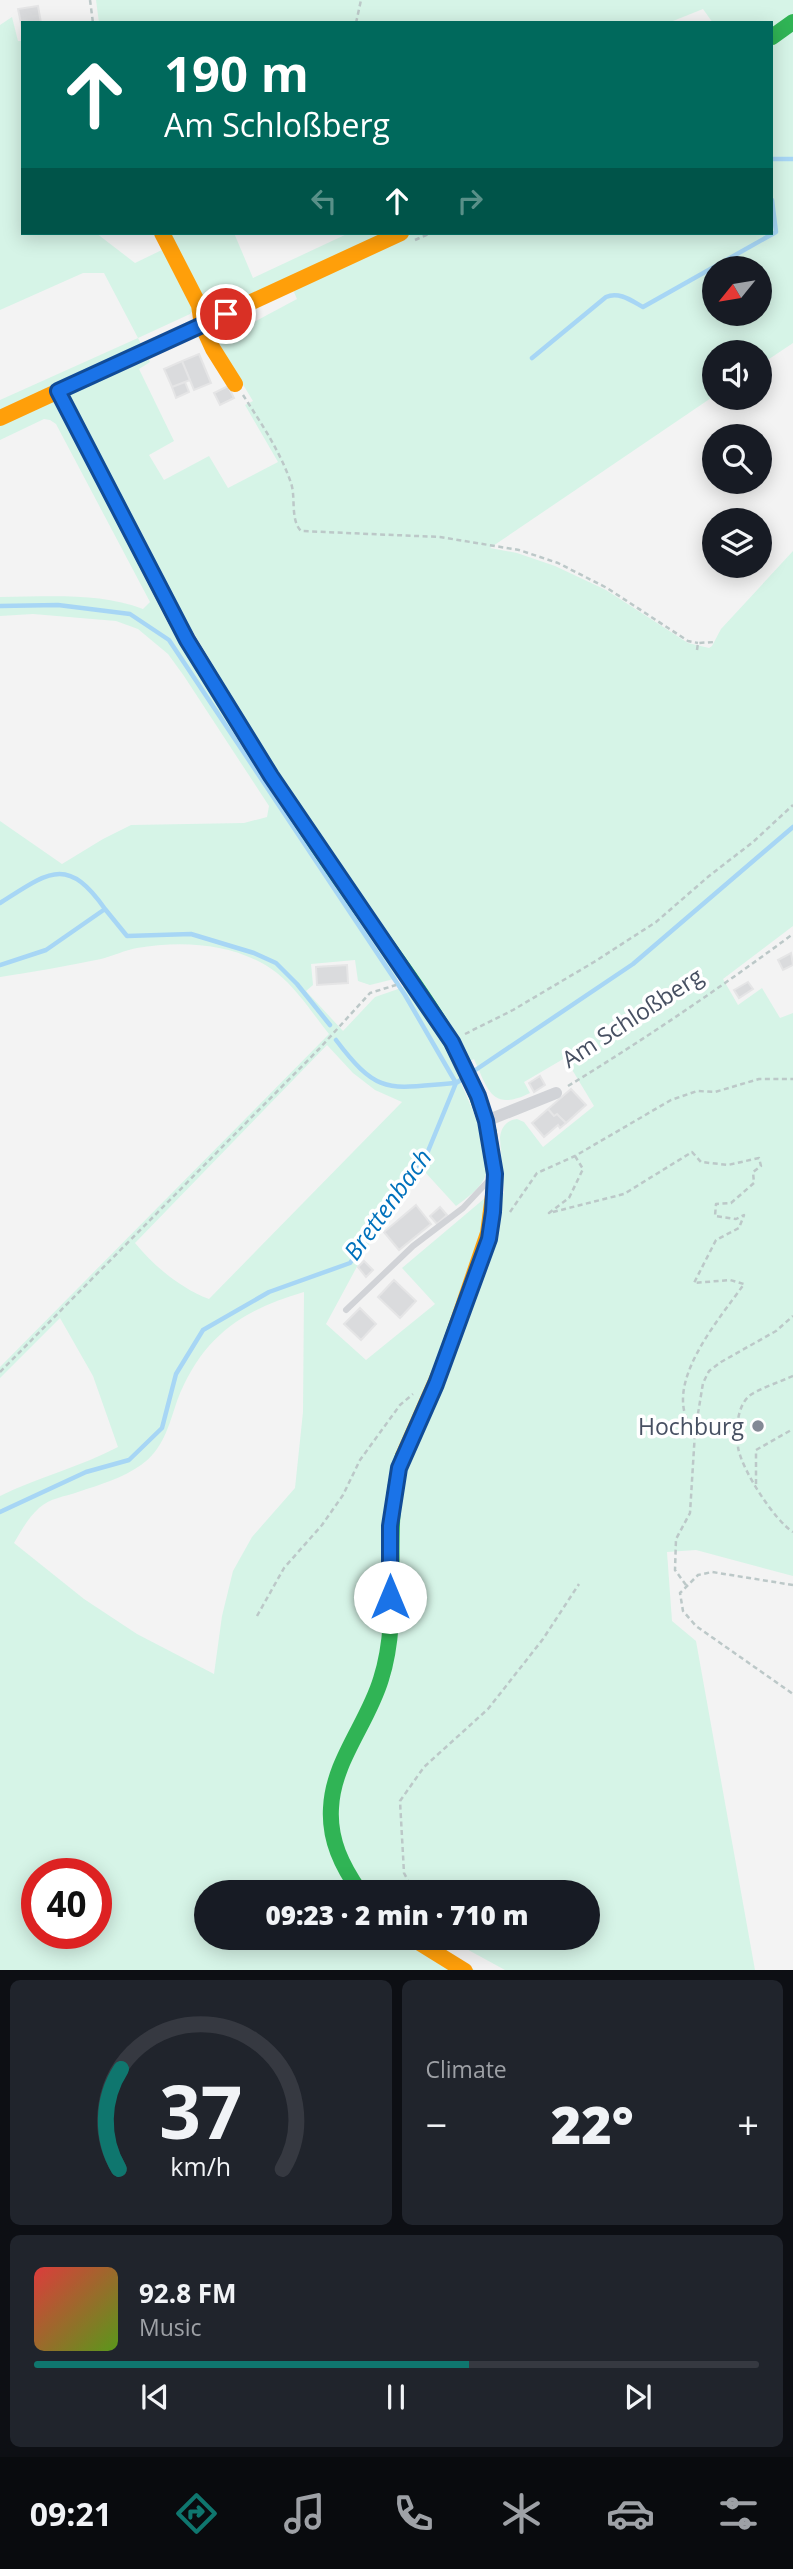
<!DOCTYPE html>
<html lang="en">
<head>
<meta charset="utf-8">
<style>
  :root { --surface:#171b24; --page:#20242c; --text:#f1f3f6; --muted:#9ea1a6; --line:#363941; --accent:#0f766e }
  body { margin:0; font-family:"Open Sans",sans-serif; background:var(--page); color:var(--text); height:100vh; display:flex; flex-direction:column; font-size:26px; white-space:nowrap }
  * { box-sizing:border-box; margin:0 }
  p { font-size:23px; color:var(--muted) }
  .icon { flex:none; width:38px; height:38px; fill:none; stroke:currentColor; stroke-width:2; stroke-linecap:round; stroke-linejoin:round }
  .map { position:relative; height:1970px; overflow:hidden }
  .panel { display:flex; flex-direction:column; gap:10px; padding:10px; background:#0d0f14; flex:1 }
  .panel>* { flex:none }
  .hud { position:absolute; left:21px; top:21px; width:752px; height:214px; border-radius:0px; box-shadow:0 4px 18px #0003; background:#00695c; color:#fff; overflow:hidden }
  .needle { width:46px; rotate:240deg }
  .fabs { position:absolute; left:702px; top:256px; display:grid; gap:14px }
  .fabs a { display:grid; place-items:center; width:70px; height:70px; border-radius:50%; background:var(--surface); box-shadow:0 4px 18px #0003; font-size:35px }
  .speed { position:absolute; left:21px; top:1858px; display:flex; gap:14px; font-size:35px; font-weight:700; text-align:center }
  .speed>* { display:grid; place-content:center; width:91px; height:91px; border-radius:50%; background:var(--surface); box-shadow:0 4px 18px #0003; line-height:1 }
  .speed .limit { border:10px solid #d22; background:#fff; color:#111 }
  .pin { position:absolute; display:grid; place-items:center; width:60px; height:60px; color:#fff; margin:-30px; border:4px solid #fff; border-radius:50%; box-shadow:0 2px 7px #0007 }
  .me { position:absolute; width:77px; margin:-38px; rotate:0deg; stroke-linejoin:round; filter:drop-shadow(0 0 5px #0008) }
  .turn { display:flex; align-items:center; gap:24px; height:147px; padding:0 28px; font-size:32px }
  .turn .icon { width:91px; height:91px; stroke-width:2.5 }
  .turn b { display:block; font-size:49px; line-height:60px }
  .lanes { display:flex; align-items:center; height:66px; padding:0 28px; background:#0003; justify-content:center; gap:35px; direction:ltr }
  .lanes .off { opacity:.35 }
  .big { font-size:52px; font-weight:800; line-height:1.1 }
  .panel .tile { flex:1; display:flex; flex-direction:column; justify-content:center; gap:10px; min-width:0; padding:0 24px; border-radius:10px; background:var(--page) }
  .panel .dial { align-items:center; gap:0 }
  .dial svg { height:182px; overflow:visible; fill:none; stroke:var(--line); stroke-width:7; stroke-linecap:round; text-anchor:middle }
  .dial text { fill:var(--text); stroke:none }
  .song { display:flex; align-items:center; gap:21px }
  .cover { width:84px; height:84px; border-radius:10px; background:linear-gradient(135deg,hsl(0 70% 55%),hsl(90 70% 35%)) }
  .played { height:7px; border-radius:4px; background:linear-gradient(90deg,var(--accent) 60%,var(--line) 60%) }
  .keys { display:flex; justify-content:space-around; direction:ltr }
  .heat { display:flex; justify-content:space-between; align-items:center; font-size:38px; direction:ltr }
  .panel .tiles { flex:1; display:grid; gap:10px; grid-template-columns:1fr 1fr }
  .tile:last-child { grid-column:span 2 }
  .trip { position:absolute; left:194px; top:1880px; width:406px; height:70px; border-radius:35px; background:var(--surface); box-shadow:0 4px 18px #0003; font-weight:800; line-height:70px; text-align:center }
  .tabs { display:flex; height:112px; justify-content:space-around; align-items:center; background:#090b0e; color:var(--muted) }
  .tabs .icon { width:49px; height:49px }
  .tabs .on { color:var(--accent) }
  .tabs b { font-size:32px; color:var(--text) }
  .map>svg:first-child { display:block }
  .green { fill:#d6f4e7; fill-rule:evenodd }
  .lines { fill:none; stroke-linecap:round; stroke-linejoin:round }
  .stream { stroke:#a7d6f5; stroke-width:4.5 }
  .building { fill:#dadbdd; stroke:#e5e5e6; stroke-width:2 }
  .path { stroke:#bcc8c8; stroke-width:2.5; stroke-dasharray:5 3.5; stroke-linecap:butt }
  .lane { stroke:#d1d3d7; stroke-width:6 }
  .street { stroke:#d1d3d7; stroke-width:12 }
  .fast { stroke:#30b455; stroke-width:16 }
  .slow { stroke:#ff9f0a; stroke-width:16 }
  .jam { stroke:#e5322d; stroke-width:16 }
  .route-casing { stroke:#114b97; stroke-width:18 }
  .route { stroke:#1a73e8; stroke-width:12 }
  .poi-dot { fill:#838995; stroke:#fff; stroke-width:2.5 }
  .labels { text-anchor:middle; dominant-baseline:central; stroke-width:7; stroke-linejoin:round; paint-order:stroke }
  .street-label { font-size:23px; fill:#475062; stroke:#fff }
  .poi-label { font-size:23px; fill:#475062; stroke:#fff; text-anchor:end }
  .water-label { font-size:24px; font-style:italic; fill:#0071bc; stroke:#fff }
</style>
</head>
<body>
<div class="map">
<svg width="793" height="1971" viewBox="0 0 793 1971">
  <rect width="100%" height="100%" fill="#f3f3f3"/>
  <!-- green -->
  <path class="green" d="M96,0h697v343l-33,22v-13h-46v44l-224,152 27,5 38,13 51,24 82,53 21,5 3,-2 9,-17 72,-78v375l-70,53 15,26 24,-17 18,30 13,-5v563l-97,-26 -29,2 5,69 24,20 59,329h-250l-55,-30 -4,15 29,15h-475v-474c38,-19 80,-29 118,-49l-25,-71 -33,-58 -60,60v-11l329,-333c-16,-20 -32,-45 -52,-61 -39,-30 -94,-33 -140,-25 -12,2 -24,8 -36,11 -34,7 -67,13 -101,18v-156l62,43 41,-25 28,-14 113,-2 23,-6 2,-11 -85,-130 -16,-22 -30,-25 -22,-8 -83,-7 -33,2v-19c48,0 98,-5 143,12l7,-7 -94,-178 -6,-4 -6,-1 -44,21v-40l138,-62 -34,-65h-21l-83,37v-285l12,-8 6,24h5v192h73l39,30 31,-15 28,61 -4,5 -52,24 12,24 -11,7 35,72 -25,14 15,25 45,-24 19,32 50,-26 -33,-57 8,-4 -39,-64 23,-6 60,-32 -9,-21 -72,31 -10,-2 -40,-74h68l19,45 96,-45h423v-210h-59l-10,-14 -35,14h-569zM714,268h46v45h-46zM355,960l3,21 12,4 28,-7 6,9 -29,10 -32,34 -37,-40 7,-6 -2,-21zM327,1045l26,28 22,17 27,12 -193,197c-29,-11 -55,-33 -74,-56zM565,1058l29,48 -51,41 -19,-25 -7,-3c-10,1 -16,8 -17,19l4,55 -19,5 -83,70 33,36 -69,56 -40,-36 48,-89 51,-63 31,34c11,-8 22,-16 28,-27 4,-7 2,-15 1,-22 -3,-34 -19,-59 -30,-89l19,-9c14,31 18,53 56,34l-6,-11zM304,1292l-1,120 -8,76 -43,49 -19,34 -11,45 -8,58 -77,-40 -53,-35 -70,-56c7,-12 14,-25 25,-35 11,-10 25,-11 39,-16 21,-7 45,-14 63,-27 22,-15 28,-40 36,-64 24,-63 64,-91 127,-109zM37,1874h59v60h-59zM206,1892h382v45h-382z"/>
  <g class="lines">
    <!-- stream -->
    <path class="stream" d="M772,159h21
      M532,358l74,-61c13,-6 26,4 37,10l133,-75 -4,-32
      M0,606l58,-1 72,9 39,26 236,355 51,88c-67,5 -77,14 -120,-43
      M0,903c49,-31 67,-48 105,6
      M0,965l46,-15 59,-41 22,27 64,-2 63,19 22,10 21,21 33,41
      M474,1071l159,-107 160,-137
      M0,1512l86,-40 43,-12 33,-32 14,-54 27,-44 66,-38 81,-29 76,-107 30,-73 8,-5"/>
  </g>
  <!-- building -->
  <path class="building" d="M38,6l3,17h-18v10l-5,-24z
    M199,354l12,29 -17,7 -12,-29z
    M182,361l8,19 -18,7 -8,-18z
    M185,382l4,10 -13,6 -4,-11z
    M228,386l6,12 -14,7 -6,-12z
    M791,953l2,12 -10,5 -5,-10z
    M347,965l1,18 -31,2 -1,-18z
    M748,982l5,7 -14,9 -5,-8z
    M540,1076l5,9 -11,7 -5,-9z
    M571,1089l15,16 -20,18 -9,-9 -3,2 -6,-7z
    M548,1109l6,7 3,-2 9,9 -6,5 -2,-3 -14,12 -12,-14z
    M416,1205l15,19 -32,26 -15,-18z
    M440,1207l7,8 -10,9 -7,-8z
    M364,1261l9,9 -7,7 -8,-10z
    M394,1280l22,21 -16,17 -22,-21z
    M360,1308l16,16 -15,16 -17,-16z"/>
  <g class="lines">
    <!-- path -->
    <path class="path" d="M90,0l3,23
      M356,23l5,-23
      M415,240l16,-7
      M243,395c18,28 37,56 48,88 5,14 -1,37 10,48l139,6 79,13 39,13 49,25 81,53 10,2
      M697,650l1,-7 17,-1
      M465,1034l48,-24 81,-48 62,-40 53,-46 44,-34 40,-37
      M568,1086c77,-47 152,-98 225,-152
      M575,1156l8,13 -14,29 -20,15 75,-19 68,-42 9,10 27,3 31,-7 2,8 -8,6 1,11 -23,20 -15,1 -1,12 21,3 8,-4 -5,13 -23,12 -22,43 36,-3 14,4c-25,36 -87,105 -49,148
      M510,1212l27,-39 38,-17 96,-56 26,-9 18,1 44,-13h34
      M0,1372l319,-323 51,-56 26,-8
      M793,1376c-11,5 -35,13 -44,20 -13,12 -13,36 -11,51 3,22 37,74 55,85
      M756,1484v-34l37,-21
      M686,1585l-11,-15 1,-31 14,-26 5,-81 8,-49 6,-12 12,-9 55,-31 17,-15
      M793,1585l-81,-13 -14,3 -18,18 3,18 13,15 97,68
      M257,1616l27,-48 38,-43 21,-30 17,-35 40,-55 13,-11
      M414,1892l-10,-19 -4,-72 24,-34 64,-58 55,-70 36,-55"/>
    <!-- lane -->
    <path class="lane" d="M346,1310l67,-64 50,-38 29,-31"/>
    <!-- street -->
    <path class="street" d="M486,1121l70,-28"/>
    <!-- fast -->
    <path class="fast" d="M772,37l21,-15
      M251,745c35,54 70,108 107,160 51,72 108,141 131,228
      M360,1892c-18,-26 -31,-52 -29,-84 2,-47 37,-85 50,-129 23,-72 -2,-151 22,-223"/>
    <!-- slow -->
    <path class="slow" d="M162,233l37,72 3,20 11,24 22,35
      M0,418l401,-185
      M403,1456l40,-91 45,-132 7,-53 -6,-47
      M410,1937l55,34"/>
    <!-- jam -->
    <path class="jam" d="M58,391l118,229 75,125"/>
  </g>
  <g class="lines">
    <!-- route casing -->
    <g class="route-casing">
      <path id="route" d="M226,314l-168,77 129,249 84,136 181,266 26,54 8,25 9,53 -2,38 -4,27 -53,145 -37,84 -9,58v71"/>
    </g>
    <!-- route -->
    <use href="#route" class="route"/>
  </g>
  <!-- markers -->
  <circle class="poi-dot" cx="758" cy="1426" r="7"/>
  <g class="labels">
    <!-- street labels -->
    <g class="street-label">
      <text transform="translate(632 1017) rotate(-33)">Am Schloßberg</text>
    </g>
    <!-- poi labels -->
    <g class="poi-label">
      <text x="744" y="1426">Hochburg</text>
    </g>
    <!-- water labels -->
    <g class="water-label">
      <text transform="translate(387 1204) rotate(-54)">Brettenbach</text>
    </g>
  </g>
</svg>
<div class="fabs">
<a><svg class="needle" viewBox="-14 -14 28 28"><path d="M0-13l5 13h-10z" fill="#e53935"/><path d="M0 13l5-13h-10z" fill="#9ea1a6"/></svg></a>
<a><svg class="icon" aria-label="sound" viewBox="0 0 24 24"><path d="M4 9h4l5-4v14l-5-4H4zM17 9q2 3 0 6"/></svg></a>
<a><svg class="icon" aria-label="search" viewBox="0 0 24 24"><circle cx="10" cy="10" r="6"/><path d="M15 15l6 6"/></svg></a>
<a><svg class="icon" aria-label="layers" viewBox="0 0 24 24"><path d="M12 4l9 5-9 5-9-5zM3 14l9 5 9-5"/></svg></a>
</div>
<div class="speed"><div class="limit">40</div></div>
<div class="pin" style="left:226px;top:314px;background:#d93025"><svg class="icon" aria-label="arrive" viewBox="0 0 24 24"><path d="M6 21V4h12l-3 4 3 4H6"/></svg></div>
<svg class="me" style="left:390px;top:1597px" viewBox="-20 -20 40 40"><circle r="19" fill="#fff"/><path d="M0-13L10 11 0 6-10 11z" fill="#1a73e8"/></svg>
<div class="trip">09:23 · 2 min · 710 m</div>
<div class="hud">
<div class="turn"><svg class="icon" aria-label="ahead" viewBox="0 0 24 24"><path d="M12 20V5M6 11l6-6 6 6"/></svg><div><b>190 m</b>Am Schloßberg</div></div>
<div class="lanes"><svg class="icon off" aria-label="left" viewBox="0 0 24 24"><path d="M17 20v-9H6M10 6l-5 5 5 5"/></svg><svg class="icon" aria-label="ahead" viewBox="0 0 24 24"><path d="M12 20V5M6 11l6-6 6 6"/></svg><svg class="icon off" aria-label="right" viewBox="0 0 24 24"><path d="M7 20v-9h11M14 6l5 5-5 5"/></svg></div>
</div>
</div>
<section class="panel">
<div class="tiles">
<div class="tile dial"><svg viewBox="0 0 100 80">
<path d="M14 69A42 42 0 1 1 86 69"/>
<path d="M14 69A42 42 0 0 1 15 25" stroke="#0f766e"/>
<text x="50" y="56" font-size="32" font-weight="700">37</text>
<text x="50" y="72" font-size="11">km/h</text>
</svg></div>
<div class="tile"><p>Climate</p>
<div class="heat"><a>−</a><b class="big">22°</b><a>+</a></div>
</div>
<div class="tile">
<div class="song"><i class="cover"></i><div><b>92.8 FM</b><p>Music</p></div></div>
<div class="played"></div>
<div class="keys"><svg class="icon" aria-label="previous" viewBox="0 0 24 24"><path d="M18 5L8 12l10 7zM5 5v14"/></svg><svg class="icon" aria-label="pause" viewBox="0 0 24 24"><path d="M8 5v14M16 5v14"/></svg><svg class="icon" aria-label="next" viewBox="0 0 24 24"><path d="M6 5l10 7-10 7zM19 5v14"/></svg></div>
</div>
</div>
</section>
<nav class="tabs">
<b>09:21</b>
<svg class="icon on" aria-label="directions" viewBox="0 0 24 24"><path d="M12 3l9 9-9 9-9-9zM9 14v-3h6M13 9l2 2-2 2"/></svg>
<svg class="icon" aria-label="music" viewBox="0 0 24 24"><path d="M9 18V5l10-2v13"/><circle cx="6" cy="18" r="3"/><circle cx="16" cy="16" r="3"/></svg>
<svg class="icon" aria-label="phone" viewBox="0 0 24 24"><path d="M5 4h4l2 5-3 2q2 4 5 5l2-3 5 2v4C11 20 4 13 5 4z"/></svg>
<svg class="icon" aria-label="climate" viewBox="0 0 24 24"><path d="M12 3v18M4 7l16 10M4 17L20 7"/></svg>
<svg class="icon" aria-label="car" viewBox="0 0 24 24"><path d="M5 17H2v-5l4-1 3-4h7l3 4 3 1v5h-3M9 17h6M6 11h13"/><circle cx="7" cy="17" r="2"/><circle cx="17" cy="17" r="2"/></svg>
<svg class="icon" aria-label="filters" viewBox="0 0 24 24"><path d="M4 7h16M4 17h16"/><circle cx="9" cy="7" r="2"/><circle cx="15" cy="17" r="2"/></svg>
</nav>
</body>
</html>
